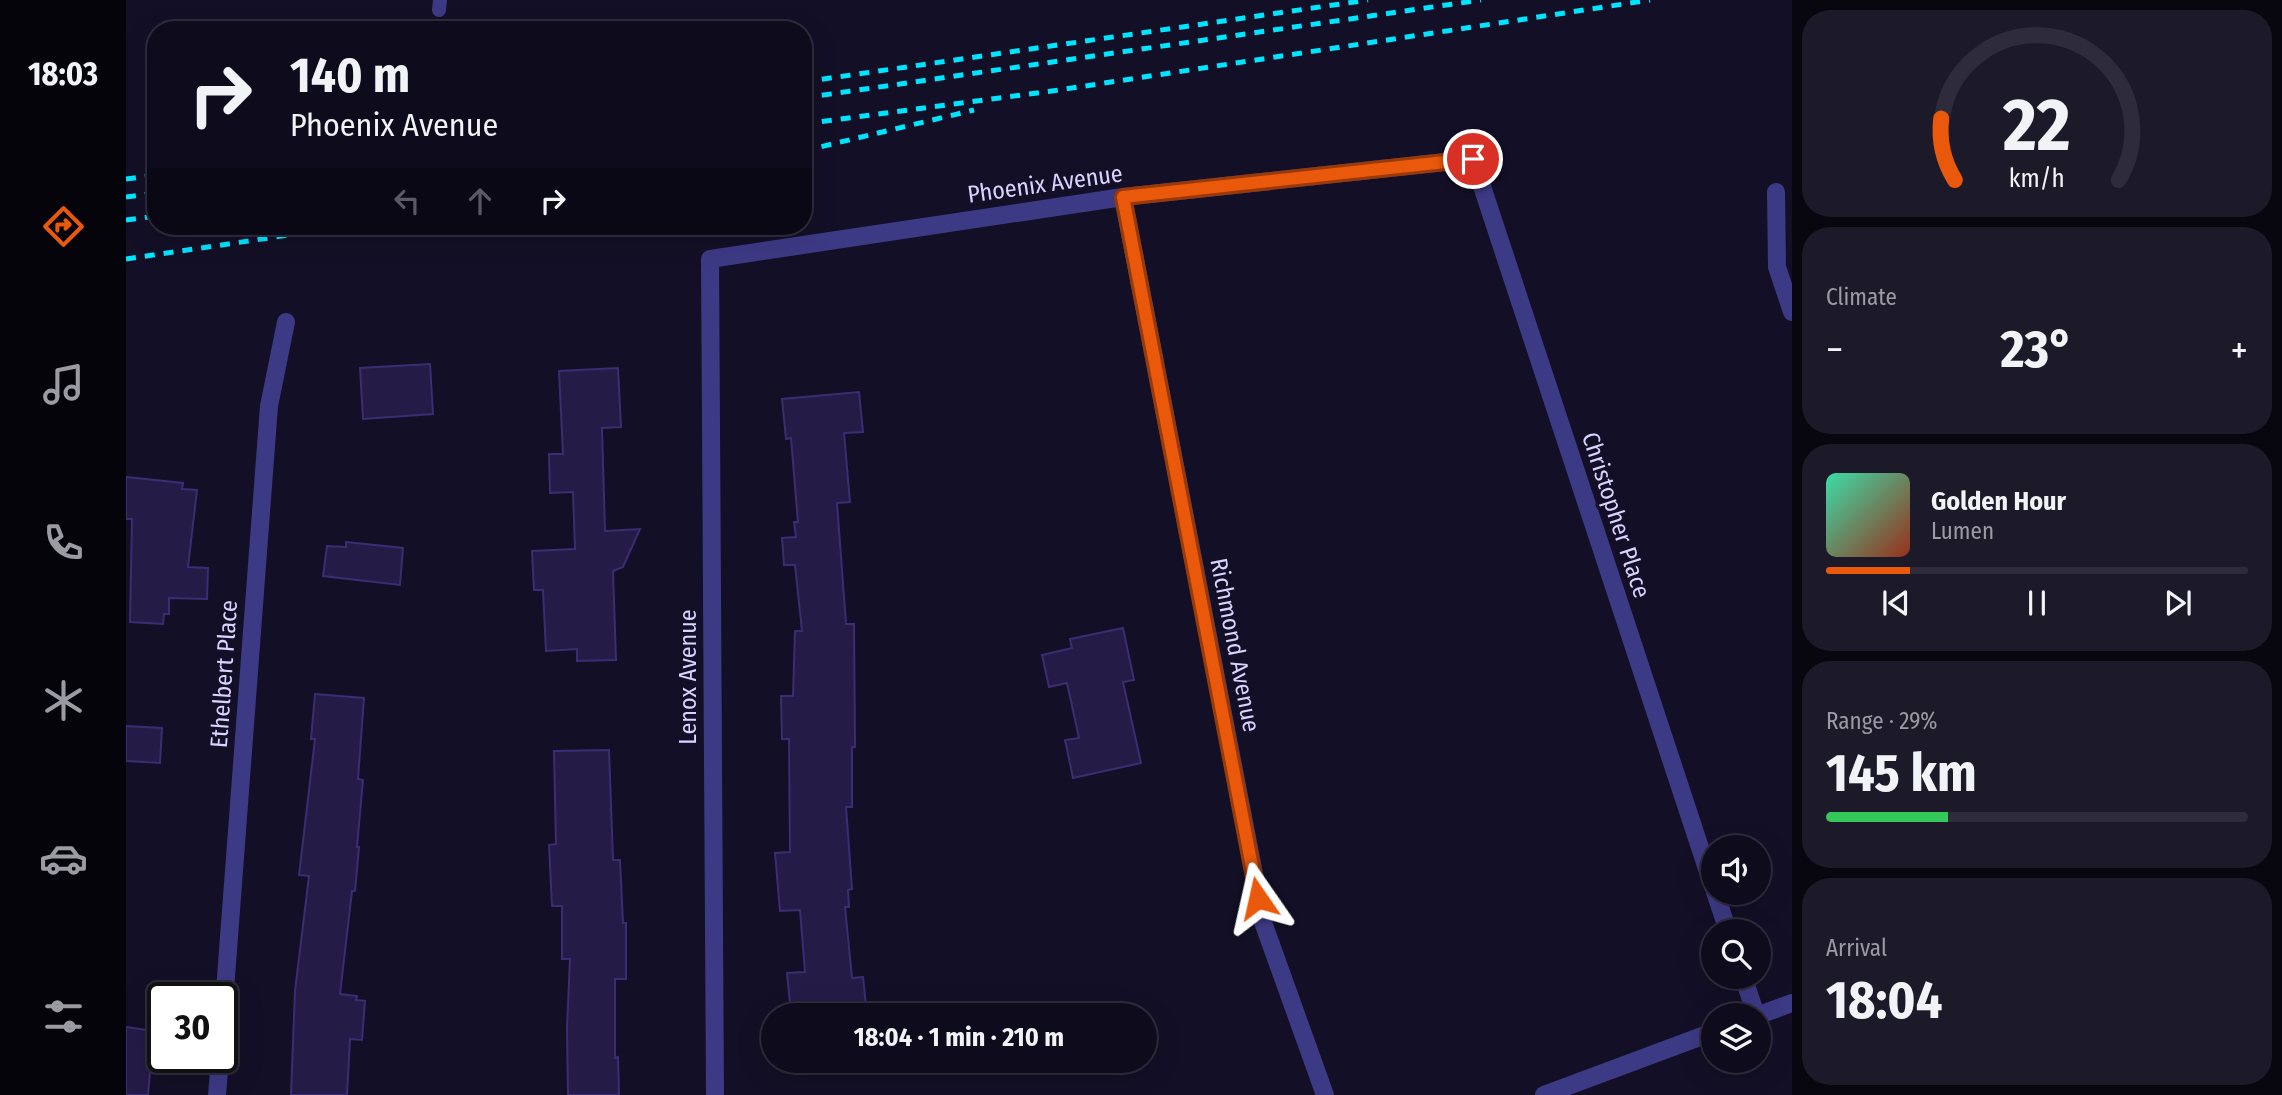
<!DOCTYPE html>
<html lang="en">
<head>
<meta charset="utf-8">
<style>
  :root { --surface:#0e0b1c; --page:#1c1929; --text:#f1f3f6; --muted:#9b9ba3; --line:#2e2b3b; --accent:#ea580c }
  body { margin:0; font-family:"Fira Sans Condensed",sans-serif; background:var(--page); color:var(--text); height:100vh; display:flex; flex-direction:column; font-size:26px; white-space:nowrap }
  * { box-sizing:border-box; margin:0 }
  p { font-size:23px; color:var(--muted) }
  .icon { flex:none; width:38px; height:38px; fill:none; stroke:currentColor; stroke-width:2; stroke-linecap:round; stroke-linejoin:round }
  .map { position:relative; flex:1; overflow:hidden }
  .panel { display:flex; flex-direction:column; gap:10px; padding:10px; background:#08060f; width:490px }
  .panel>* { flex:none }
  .banner { position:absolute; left:21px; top:21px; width:665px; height:214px; border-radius:28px; box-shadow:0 7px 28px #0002,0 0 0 2px var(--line); background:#0e0b1c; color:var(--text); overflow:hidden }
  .controls { position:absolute; left:1575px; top:835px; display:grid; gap:14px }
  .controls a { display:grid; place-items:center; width:70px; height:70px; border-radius:50%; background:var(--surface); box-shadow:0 7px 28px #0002,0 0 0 2px var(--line); font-size:35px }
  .speed { position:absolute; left:21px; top:982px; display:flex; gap:14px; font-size:35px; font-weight:700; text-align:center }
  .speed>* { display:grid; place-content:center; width:91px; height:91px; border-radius:50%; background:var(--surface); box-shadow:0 7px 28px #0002,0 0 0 2px var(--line); line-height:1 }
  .speed .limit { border:4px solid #111; border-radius:10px; background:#fff; color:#111 }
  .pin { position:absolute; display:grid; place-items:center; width:60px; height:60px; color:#fff; margin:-30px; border:4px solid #fff; border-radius:50%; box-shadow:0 2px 7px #0007 }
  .me { position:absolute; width:77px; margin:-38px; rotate:349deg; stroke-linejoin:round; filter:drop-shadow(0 0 5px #0008) }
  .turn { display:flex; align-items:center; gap:24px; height:147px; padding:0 28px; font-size:32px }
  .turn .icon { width:91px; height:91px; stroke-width:2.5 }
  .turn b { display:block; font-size:49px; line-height:60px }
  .lanes { display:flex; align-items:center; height:66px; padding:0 28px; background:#0003; justify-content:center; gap:35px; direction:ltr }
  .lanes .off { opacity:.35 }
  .big { font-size:52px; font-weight:700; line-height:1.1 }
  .panel .tile { flex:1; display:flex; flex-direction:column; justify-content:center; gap:10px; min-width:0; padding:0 24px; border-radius:28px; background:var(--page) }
  .panel .dial { align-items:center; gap:0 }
  .dial svg { height:182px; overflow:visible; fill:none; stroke:var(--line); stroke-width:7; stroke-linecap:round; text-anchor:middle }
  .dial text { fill:var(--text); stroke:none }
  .song { display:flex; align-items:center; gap:21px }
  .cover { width:84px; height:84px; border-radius:10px; background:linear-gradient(135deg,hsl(160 70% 55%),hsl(10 70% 35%)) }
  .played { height:7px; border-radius:4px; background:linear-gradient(90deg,var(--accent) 20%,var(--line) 20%) }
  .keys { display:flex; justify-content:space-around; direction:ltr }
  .heat { display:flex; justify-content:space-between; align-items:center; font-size:38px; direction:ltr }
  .charge { height:10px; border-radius:5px; background:linear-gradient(90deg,#34c759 29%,var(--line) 0) }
  .trip { position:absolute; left:635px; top:1003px; width:396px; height:70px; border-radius:35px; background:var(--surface); box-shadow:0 7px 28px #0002,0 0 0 2px var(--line); font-weight:700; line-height:70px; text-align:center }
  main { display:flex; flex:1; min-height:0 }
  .menu { display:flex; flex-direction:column; width:126px; justify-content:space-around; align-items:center; background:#06040b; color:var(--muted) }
  .menu .icon { width:49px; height:49px }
  .menu .on { color:var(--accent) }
  .menu b { font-size:32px; color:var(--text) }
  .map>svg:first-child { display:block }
  .building { fill:#241b47; stroke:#3b2d73; stroke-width:2 }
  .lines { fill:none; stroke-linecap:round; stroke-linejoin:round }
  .lane { stroke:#3d3a85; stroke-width:14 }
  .street { stroke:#3d3a85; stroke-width:18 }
  .rail { stroke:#00e5ff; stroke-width:5; stroke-dasharray:10 9; stroke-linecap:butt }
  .route-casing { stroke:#983908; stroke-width:18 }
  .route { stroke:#ea580c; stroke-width:12 }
  .labels { text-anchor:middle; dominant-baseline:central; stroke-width:7; stroke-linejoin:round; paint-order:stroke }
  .street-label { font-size:24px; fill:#d9d4ff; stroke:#130f26 }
</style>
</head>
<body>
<main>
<nav class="menu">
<b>18:03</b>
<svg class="icon on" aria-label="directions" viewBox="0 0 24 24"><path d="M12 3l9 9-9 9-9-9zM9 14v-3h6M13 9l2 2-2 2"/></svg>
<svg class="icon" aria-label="music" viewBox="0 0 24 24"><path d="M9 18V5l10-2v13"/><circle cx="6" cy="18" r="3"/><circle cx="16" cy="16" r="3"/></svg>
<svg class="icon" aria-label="phone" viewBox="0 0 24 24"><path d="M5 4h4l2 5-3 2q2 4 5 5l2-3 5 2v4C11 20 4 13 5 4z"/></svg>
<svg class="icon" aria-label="climate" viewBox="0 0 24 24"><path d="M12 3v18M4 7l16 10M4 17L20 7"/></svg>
<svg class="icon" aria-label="car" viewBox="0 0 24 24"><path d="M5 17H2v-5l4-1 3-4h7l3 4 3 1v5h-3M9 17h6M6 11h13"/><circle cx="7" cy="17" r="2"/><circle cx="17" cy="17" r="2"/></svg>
<svg class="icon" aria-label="filters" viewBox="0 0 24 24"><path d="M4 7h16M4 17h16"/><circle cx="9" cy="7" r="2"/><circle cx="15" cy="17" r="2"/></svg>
</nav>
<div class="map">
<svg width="1666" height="1095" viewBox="0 0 1666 1095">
  <rect width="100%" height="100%" fill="#130f26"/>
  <!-- building -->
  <path class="building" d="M304,364l3,50 -70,5 -3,-51z
    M492,368l3,59 -19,1 3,103 35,-2 -17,38 -10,4 3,89 -39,1v-12l-31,2 -3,-61h-9l-2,-39 43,-2 -2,-57 -23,1 -1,-39h14l-4,-83z
    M733,392l4,40 -19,1 6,69 -13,1 9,121h8l1,123h-3v60h-6l6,82 -4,1 1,17h-4l7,71 11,-1 4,38h-76l-4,-42 18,-1 -5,-62 -20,1 -5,-58 15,-1 -1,-113h-7l-1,-43h12l2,-65h7l-7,-66h-11l-2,-27 14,-1 -2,-15h4l-7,-84 -5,1 -4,-40z
    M0,477l57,6 -1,6 15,1 -9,77 20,1 -1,31 -38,-1v16h-5l-1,10 -33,-2 2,-103h-6z
    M220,542l57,6 -3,37 -77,-9 4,-30 19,1z
    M997,628l11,52 -11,2 18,81 -68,15 -8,-38 14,-2 -12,-55 -18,4 -7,-32 30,-7 -2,-9z
    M189,694l49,4 -6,81 5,1 -6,67h2l-4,44h-3l-12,103 17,2 -1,4 9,1 -3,39 -12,-1 -3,56h-56l4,-104 14,-115 -10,-1 16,-136h-4z
    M0,726l36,2 -2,35 -34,-2z
    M483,750l4,110h7l3,63h3v56h-11v79l3,-1 1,38h-51l-1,-67 3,-69h-8v-53h-10l-3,-61 7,-1 -2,-93z
    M0,1027l28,4 -2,18 16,13 -18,10 -2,23h-22z"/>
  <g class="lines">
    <!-- lane -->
    <path class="lane" d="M313,10l1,-10"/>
    <!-- street -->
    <path class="street" d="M1650,192l1,75 15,45
      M997,197l141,728 61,170
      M1589,892l13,39
      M1617,976l13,39
      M1633,1015l33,-12
      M96,1030l47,-624 17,-84
      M91,1095l3,-38
      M589,1095l-5,-836 413,-62 350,-38 240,728
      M1418,1095l169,-63"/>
    <!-- rail -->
    <path class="rail" d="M677,82l565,-82
      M677,98l678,-98
      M677,124l249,-33 598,-91
      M677,151l171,-41
      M0,179l30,-4
      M0,197l30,-4
      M0,220l30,-4
      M0,259l224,-33"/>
  </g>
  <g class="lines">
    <!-- route casing -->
    <g class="route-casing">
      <path id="route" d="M1132,898l-135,-701 350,-38"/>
    </g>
    <!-- route -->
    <use href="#route" class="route"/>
  </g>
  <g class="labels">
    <!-- street labels -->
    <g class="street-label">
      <text transform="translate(919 184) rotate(-8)">Phoenix Avenue</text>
      <text transform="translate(1490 515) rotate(72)">Christopher Place</text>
      <text transform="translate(1109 645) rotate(79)">Richmond Avenue</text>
      <text transform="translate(98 674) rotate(-86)">Ethelbert Place</text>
      <text transform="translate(562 677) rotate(-90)">Lenox Avenue</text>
    </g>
  </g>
</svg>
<div class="controls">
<a><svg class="icon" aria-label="sound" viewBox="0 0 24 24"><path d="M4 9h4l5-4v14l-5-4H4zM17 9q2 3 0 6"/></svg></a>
<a><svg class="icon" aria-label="search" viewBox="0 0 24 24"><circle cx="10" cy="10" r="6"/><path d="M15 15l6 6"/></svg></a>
<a><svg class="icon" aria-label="layers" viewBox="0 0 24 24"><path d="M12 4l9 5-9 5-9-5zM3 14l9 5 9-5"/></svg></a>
</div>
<div class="speed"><div class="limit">30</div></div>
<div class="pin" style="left:1347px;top:159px;background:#d93025"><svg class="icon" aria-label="arrive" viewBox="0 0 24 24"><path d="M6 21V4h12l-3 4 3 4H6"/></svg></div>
<svg class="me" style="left:1132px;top:898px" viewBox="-20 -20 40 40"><path d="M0-17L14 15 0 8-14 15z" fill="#ea580c" stroke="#fff" stroke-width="4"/></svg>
<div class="trip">18:04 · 1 min · 210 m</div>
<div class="banner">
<div class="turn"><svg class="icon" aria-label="right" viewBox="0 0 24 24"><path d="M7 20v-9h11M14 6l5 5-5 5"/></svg><div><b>140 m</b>Phoenix Avenue</div></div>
<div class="lanes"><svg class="icon off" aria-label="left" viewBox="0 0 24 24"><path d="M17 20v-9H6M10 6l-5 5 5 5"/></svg><svg class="icon off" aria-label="ahead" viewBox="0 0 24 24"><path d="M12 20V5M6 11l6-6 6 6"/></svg><svg class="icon" aria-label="right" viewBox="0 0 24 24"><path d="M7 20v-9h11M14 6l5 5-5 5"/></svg></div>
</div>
</div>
<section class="panel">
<div class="tile dial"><svg viewBox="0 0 100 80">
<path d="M14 69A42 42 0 1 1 86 69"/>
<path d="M14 69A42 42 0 0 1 8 42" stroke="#ea580c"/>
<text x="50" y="56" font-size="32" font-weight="700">22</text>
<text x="50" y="72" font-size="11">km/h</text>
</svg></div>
<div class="tile"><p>Climate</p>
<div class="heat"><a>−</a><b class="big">23°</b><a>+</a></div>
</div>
<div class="tile">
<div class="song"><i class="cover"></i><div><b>Golden Hour</b><p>Lumen</p></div></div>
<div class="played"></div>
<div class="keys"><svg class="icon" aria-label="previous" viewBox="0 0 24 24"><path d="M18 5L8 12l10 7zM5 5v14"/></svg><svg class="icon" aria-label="pause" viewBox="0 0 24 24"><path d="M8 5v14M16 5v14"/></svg><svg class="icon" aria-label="next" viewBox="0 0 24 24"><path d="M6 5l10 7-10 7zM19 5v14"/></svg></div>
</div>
<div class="tile"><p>Range · 29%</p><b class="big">145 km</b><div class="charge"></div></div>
<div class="tile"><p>Arrival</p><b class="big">18:04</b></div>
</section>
</main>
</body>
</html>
